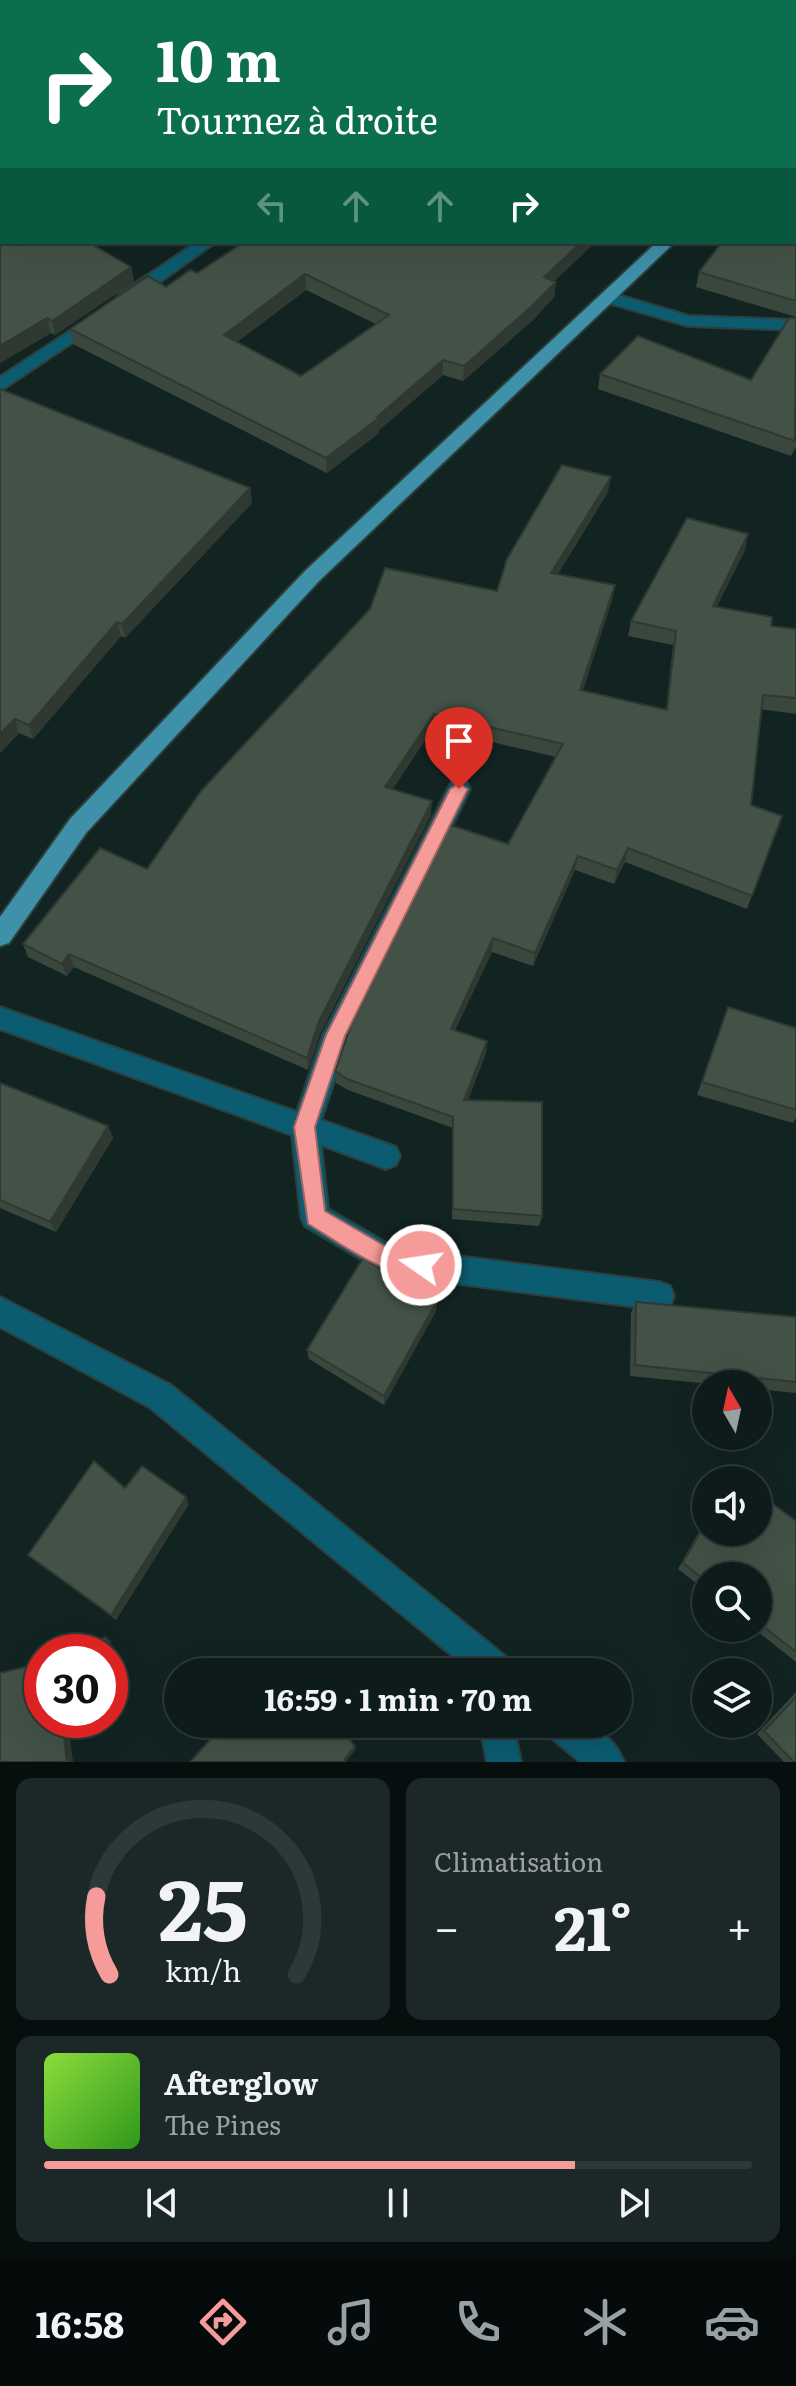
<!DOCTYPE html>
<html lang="fr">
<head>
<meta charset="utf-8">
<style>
  :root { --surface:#0d1b1a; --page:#1b2827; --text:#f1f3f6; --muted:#9aa1a2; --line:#2d3939; --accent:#f59b99 }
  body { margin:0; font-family:Literata,serif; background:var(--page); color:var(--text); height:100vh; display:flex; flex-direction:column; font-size:30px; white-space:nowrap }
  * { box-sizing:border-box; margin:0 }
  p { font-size:26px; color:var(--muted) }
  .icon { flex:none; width:44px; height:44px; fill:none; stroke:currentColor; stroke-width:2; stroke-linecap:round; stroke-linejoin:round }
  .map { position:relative; height:1762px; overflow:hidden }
  .details { display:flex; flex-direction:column; gap:16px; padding:16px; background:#070f0e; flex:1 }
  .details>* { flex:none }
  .banner { position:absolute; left:0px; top:0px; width:796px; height:244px; box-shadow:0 8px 32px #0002,0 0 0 2px var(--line); background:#0b6e4f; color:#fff; overflow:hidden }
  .needle { width:52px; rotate:351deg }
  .controls { position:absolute; left:692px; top:1370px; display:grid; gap:16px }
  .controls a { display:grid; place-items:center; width:80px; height:80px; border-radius:50%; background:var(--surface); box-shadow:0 8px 32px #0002,0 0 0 2px var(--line); font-size:40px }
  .speed { position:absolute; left:24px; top:1634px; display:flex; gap:16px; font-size:40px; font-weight:700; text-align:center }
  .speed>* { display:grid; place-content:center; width:104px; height:104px; border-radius:50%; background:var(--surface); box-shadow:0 8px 32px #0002,0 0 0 2px var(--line); line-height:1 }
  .speed .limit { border:12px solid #d22; background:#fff; color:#111 }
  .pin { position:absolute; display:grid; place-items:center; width:68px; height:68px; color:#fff; margin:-82px -34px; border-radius:50% 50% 50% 0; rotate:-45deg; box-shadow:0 0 8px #0007 }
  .pin .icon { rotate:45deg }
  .me { position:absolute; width:88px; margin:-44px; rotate:283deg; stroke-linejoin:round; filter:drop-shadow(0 0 6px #0008) }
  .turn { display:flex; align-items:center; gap:28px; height:168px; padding:0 24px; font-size:36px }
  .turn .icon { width:104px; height:104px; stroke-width:2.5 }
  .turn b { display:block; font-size:56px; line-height:68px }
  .lanes { display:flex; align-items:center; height:76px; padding:0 24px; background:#0003; justify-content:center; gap:40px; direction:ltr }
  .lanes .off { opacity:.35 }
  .big { font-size:60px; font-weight:700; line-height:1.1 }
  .details .tile { flex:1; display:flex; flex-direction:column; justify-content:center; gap:12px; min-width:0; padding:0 28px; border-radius:16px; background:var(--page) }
  .details .dial { align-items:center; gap:0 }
  .dial svg { height:208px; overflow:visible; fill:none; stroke:var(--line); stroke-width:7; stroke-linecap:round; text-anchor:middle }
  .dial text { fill:var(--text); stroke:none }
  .song { display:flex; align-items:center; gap:24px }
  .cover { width:96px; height:96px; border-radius:12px; background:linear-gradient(135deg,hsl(90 70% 55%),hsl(110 70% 35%)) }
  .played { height:8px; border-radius:4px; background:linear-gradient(90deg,var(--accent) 75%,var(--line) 75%) }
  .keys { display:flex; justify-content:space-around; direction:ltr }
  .heat { display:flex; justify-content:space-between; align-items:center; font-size:44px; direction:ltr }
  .details .tiles { flex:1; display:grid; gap:16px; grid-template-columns:1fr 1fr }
  .tile:last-child { grid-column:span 2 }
  .trip { position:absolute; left:164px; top:1658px; width:468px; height:80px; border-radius:40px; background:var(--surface); box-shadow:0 8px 32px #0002,0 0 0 2px var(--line); font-weight:700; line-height:80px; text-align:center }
  .dock { display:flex; height:128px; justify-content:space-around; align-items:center; background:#050b0a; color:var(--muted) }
  .dock .icon { width:56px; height:56px }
  .dock .on { color:var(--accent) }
  .dock b { font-size:36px; color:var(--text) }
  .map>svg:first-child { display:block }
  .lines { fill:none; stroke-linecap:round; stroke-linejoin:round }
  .minor-casing { stroke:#2d3f3d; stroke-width:4 }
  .major-casing { stroke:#2d3f3d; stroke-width:4 }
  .minor { fill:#0b5c70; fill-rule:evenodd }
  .major { fill:#3e91a9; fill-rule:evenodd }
  .wall { fill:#3a473d; fill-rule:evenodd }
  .shaded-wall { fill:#2f3932 }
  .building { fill:#435247; stroke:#2f3932; stroke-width:2; fill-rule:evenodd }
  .route { fill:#f59b99; stroke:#9f6563; stroke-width:2 }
</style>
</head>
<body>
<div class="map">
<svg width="796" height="1762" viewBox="0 0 796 1762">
  <rect width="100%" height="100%" fill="#112422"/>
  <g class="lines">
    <!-- minor casing -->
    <g class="minor-casing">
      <path id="minor" d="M435,0h19l2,2h-19z
        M794,98h2v9h-2z
        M2,126v10l-2,1v-10z
        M197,242h19l-83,59h-12l-3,-4 3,-4z
        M608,292l81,24 107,4v10l-108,-4 -86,-25 -3,-4z
        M97,313l6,1 3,4 -3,4 -103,69v-14z
        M459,780l8,3 3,6 -121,247 -28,84 75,27 4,9 -4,9 -10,4 -65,-24 7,64 67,39 265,34 10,4 4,10 -4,10 -10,4 -269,-35 -10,-4 -76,-45 -4,-9 -9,-82 -292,-106v-22l297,105 26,-77 128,-252z
        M0,1297l171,88 339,275 5,12h-43l-323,-265 -149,-80z
        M479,1724h34l8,38h-34z
        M544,1724c36,0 64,-1 80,38h-44l-31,-26z"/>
    </g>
    <!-- major casing -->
    <g class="major-casing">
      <path id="major" d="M796,116v11l-2,1v-11z
        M657,242h18l-356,339 -233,252 -77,110 -9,3v-29l70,-98 235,-248z"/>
    </g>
    <!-- minor -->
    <use href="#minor" class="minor"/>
    <!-- major -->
    <use href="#major" class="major"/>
  </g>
  <!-- wall -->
  <path class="wall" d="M794,130l2,1v56l-2,-1z
    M0,140l2,102 129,25 3,15 -79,53 -4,-2 -51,30z
    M796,199v118l-100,-30 3,-15 95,-30z
    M244,242l310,40h2l-2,15 -22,24 -69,60 -20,-6 -64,55v3l-52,40 -254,-129 -3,-15 127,-56zM306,290l70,34 -75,52 -64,-34z
    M796,318v129l-5,9 -193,-67 2,-15 151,6z
    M0,389l250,99 2,15 -127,135 -4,-2 -88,103 -14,-6 -19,20z
    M608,492l-50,82 57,11 -3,15 -29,90 83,20 7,-65 -45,-9 3,-15 114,-71 -28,56 54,20 25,3v85l-35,-5 -10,96 31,11 -35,93 -122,-47 -11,22 -39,-14 -42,96 -41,-14 -37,78 32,11 -1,12 -18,47 74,116 -3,10 -87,-7 1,-91 -105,-38 -12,-7 -1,-12 173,-227 48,-87 -123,-29 -41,62 39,25 -111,219 -12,36 -234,-103 -7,9 -39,-19 -5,-13 124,-75 350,-278z
    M728,1007l68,21v90l-3,5 -96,-28z
    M0,1083l108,43 5,12 -57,94 -56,-24z
    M636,1302l160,15v76l-38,-4v-5h-47l-81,-8 1,-63z
    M436,1311l-52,94 -75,-46 -2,-9z
    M189,1504l-73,116 -88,-65z
    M706,1519v13l90,-11v141l-43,-34h5v-52h-52v15l-28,-22z
    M796,1692v70h-12l-27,-28z"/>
  <!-- shaded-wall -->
  <path class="shaded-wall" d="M582,242h14l-54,51 2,-16z
    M131,267l3,15 -79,53 -3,-14z
    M305,274l1,16 -80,60 -2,-15z
    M556,282l-2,15 -22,24 -69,60 1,-15z
    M47,318l4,15 -51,30v-17z
    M443,360v15l-64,55v3l-52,40 -1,-15 51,-41z
    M611,477l-3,15 -59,96 2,-15z
    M250,488l2,15 -127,135 -3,-14z
    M748,534l-3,16 -35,70 3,-14z
    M615,585l-3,15 -34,104 2,-14z
    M117,622l4,14 -88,103 -4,-14z
    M434,714l-1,14 -48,73v-14z
    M15,719l4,14 -19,20v-19z
    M432,801l-1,14 -111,219 -12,36 -1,-12 12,-37z
    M628,848l-3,14 -11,22 3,-14z
    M578,856l-3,14 -42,96 2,-13z
    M493,938l-1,14 -42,89 1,-12z
    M69,954l5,13 -7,9 -5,-12z
    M487,1041l-1,12 -23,59 1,-12z
    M108,1126l5,12 -57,94 -6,-10z
    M437,1301l-1,10 -52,94v-9z
    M186,1497l3,7 -73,116 -5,-5z
    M106,1637l5,4 3,71 -4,-3v-57h-4z
    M62,1720h6l5,42h-6z
    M355,1746l1,3 -10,13h-3z"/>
  <!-- building -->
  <path class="building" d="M794,130l2,1v39l-2,-2z
    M0,140h2v102h86l43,25 -79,54 -5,-3 -47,28z
    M796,199v102l-97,-29 23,-30h72v-40z
    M244,242h338l-38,35 12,5 -23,23 -69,61 -21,-6 -66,57 2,1 -53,40 -256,-129 78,-53 18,11 24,-17 7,3zM305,274l84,41 -88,61 -77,-41z
    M789,318h7l-1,123 -195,-67 38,-38 113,44z
    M0,389l250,99 -128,136 -5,-2 -88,103 -14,-6 -15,15z
    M562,465l49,12 -60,96 64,12 -35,105 87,20 9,-79 -45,-10 56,-103 61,16 -35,72 59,11 -1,9 25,3v69l-33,-3 -12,110 31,11 -30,80 -124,-48 -11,22 -39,-14 -43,97 -42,-15 -42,91 36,12 -23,59 78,2v114l-89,-7v-92l-106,-38 -12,-8 16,-46 99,-200 58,19 55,-100 -129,-30 -49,73 47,14 -113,220 -12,37 -238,-104 -7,10 -39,-20 77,-96 47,21 54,-78 169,-182 15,-41 112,23 10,-32z
    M728,1007l68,21v82l-94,-28z
    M0,1083l108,43 -58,96 -50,-22z
    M363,1258l74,43 -53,95 -77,-46z
    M636,1302l160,15v65l-161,-17z
    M94,1461l31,27 17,-22 44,31 -75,118 -83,-60z
    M733,1475l7,5h-10z
    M758,1493l38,28v131l-38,-30v-46h-52v5l-23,-18 23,-41v10h52z
    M106,1637v15h-45v-1z
    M281,1662l9,10h-18z
    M42,1663v57h20l5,42h-67v-89z
    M796,1697v65h-2l-30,-31z
    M224,1724h112l19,22 -12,16h-153z"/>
  <!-- route -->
  <path class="route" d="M459,783l9,6 -123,247 -30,91 10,84 69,40 35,6 3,8 -3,7c-34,14 -92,-31 -121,-48l-14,-97 32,-92 124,-246z"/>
</svg>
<div class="controls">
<a><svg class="needle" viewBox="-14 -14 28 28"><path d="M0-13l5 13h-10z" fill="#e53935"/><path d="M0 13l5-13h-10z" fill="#9aa1a2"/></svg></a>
<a><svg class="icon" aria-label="sound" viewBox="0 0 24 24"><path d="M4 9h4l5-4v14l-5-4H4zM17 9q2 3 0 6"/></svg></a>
<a><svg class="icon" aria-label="search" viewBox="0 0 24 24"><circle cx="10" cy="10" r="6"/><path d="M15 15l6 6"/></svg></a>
<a><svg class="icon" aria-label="layers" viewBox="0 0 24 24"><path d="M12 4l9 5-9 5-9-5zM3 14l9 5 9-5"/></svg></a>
</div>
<div class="speed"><div class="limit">30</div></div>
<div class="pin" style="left:459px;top:789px;background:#d93025"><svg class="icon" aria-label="arrive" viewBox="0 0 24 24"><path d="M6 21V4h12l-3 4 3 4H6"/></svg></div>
<svg class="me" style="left:421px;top:1265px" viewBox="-20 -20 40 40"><circle r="17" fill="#f59b99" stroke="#fff" stroke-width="3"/><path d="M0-11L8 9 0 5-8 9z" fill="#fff"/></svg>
<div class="trip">16:59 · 1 min · 70 m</div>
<div class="banner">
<div class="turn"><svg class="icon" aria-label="right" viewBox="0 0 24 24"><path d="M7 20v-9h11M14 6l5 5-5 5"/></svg><div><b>10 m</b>Tournez à droite</div></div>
<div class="lanes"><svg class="icon off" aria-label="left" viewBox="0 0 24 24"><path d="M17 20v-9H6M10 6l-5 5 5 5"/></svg><svg class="icon off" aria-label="ahead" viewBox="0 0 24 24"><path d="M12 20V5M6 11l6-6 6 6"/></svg><svg class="icon off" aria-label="ahead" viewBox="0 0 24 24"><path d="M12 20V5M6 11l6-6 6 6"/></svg><svg class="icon" aria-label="right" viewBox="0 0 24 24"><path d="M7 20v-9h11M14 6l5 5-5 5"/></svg></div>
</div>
</div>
<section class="details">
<div class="tiles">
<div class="tile dial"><svg viewBox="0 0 100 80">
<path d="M14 69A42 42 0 1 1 86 69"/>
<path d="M14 69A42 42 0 0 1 9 39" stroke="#f59b99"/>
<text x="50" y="56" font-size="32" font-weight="700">25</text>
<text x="50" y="72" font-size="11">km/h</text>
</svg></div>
<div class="tile"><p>Climatisation</p>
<div class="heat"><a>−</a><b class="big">21°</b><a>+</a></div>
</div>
<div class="tile">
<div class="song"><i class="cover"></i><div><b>Afterglow</b><p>The Pines</p></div></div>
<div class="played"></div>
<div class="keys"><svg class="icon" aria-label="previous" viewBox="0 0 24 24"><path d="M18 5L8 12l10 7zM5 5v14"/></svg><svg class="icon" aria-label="pause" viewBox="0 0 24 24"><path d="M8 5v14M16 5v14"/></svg><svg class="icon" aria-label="next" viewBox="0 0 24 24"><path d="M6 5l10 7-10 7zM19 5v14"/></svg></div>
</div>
</div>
</section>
<nav class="dock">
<b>16:58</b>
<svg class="icon on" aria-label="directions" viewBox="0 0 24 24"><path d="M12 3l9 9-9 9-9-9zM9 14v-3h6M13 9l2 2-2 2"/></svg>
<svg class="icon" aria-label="music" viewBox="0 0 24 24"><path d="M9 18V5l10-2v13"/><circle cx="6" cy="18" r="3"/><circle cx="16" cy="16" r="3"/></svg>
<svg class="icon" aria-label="phone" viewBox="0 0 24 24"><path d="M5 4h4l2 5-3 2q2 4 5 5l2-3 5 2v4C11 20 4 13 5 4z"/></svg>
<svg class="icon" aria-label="climate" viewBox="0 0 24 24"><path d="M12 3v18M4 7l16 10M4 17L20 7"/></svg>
<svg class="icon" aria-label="car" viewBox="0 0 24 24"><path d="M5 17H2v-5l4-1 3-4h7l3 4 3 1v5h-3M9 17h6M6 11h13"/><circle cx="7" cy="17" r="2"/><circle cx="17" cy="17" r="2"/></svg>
</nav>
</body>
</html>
